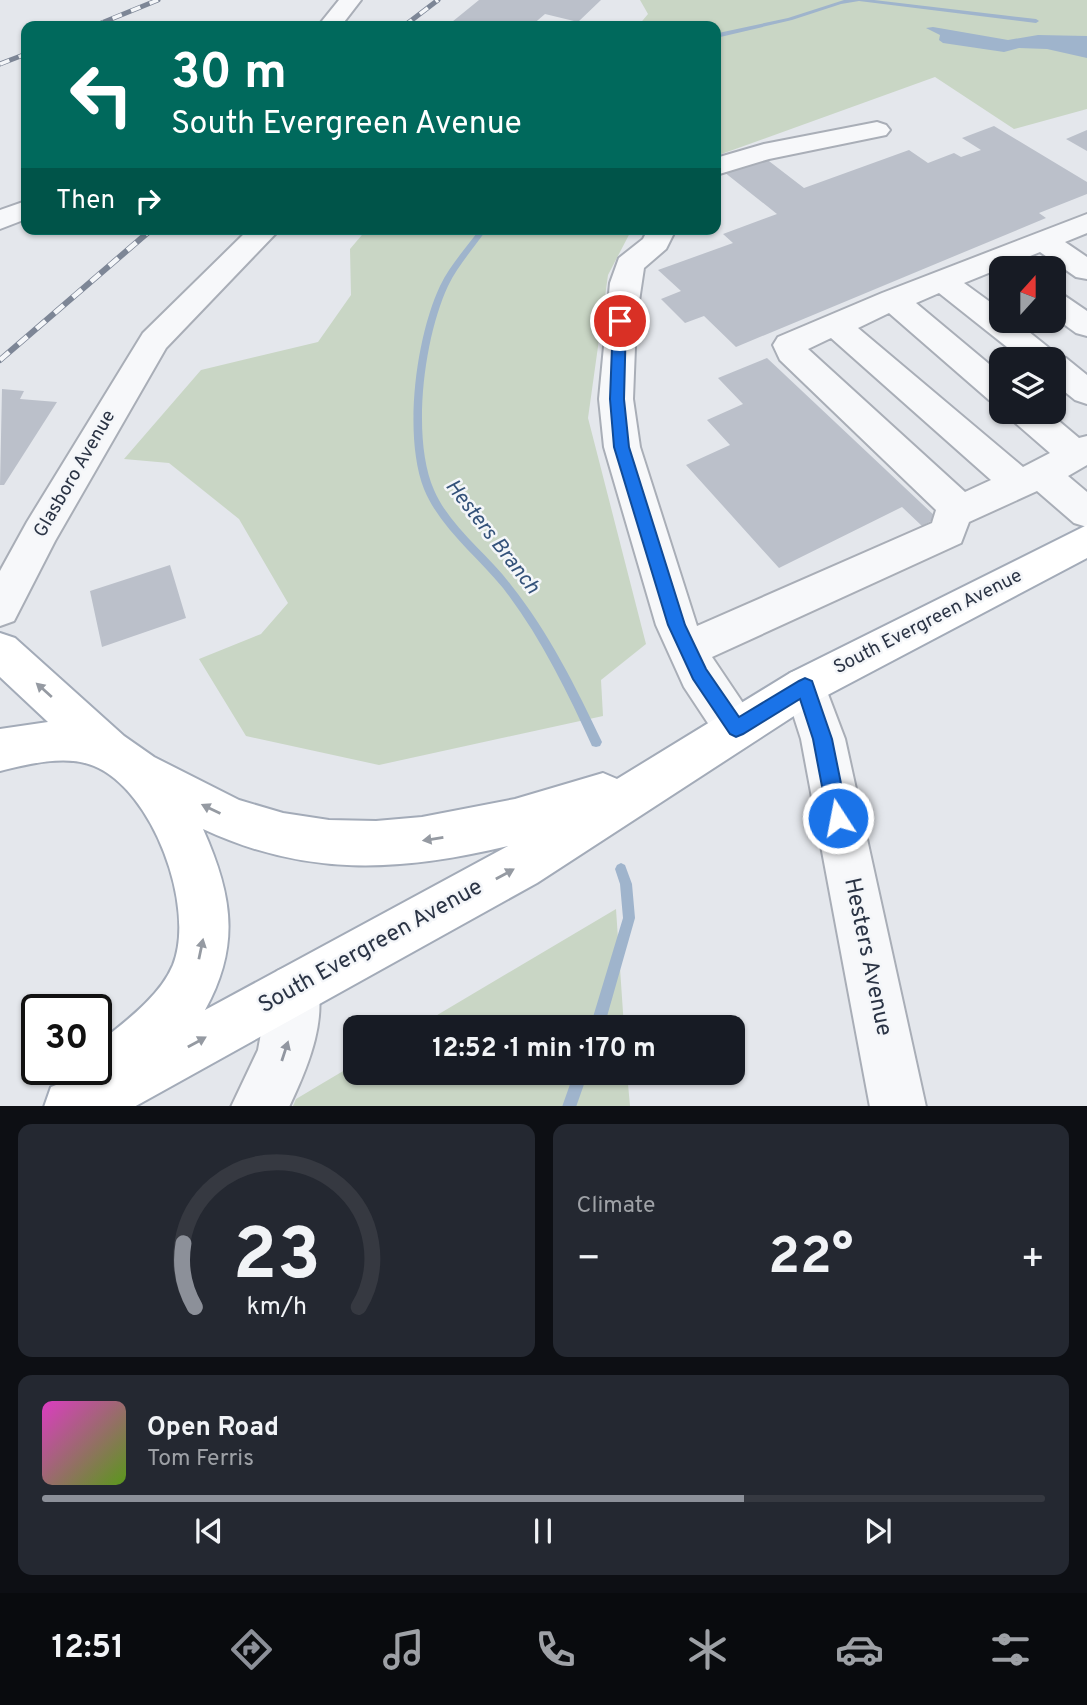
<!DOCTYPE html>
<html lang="en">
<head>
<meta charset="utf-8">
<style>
  :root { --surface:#171b24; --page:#242831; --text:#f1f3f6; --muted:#9ea1a6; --line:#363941; --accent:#8c9099 }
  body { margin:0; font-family:Overpass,sans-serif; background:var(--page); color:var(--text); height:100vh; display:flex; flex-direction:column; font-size:26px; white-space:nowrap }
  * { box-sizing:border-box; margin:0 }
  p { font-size:23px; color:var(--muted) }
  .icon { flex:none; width:38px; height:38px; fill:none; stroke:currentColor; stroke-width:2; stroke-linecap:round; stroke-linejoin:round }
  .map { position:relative; height:1106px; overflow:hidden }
  .panel { display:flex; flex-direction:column; gap:18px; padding:18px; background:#0d0f14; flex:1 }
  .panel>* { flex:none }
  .banner { position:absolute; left:21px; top:21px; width:700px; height:214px; border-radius:14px; box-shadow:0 2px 5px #0004; background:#00695c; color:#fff; overflow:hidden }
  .needle { width:46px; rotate:21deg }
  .controls { position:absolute; left:989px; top:256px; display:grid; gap:14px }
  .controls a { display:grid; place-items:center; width:77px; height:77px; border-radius:14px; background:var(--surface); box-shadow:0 2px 5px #0004; font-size:35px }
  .speed { position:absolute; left:21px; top:994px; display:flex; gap:14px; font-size:35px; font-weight:700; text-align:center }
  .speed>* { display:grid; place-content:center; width:91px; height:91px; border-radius:50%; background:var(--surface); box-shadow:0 2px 5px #0004; line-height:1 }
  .speed .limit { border:4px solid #111; border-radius:10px; background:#fff; color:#111 }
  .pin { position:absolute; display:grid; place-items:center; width:60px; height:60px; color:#fff; margin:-30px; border:4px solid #fff; border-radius:50%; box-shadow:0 2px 7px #0007 }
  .me { position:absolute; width:77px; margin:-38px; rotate:349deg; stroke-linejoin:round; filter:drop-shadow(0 0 5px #0008) }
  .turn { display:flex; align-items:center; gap:24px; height:147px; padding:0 35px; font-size:32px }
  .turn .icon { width:91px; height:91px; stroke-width:2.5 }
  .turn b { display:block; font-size:49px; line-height:60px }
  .then { display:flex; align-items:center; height:66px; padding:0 35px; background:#0003; gap:14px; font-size:26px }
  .big { font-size:52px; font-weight:700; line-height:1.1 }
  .panel .widget { flex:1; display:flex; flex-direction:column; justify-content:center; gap:10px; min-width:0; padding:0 24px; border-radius:14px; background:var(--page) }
  .panel .dial { align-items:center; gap:0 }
  .dial svg { height:182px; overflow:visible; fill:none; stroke:var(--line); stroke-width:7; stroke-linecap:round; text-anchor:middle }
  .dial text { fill:var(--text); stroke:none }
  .song { display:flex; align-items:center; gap:21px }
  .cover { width:84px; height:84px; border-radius:10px; background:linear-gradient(135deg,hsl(310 70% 55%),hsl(90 70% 35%)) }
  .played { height:7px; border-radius:4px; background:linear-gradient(90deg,var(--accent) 70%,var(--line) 70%) }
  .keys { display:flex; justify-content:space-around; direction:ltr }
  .heat { display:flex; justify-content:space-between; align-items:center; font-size:38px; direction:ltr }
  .panel .tiles { flex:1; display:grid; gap:18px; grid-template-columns:1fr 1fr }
  .widget:last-child { grid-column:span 2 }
  .trip { position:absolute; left:343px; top:1015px; width:402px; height:70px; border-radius:14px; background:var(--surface); box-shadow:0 2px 5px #0004; font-weight:700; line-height:70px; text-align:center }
  .tabs { display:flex; height:112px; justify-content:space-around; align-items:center; background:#090b0e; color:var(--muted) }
  .tabs .icon { width:49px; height:49px }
  .tabs .on { color:var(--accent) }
  .tabs b { font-size:32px; color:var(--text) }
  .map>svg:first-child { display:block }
  .green { fill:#c9d6c5 }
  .water { fill:#9fb4cc }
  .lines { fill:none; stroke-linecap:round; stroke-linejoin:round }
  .stream { fill:#9fb4cc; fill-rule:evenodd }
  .building { fill:#bbc0ca }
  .minor-casing { stroke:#a9aeb7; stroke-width:4 }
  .major-casing { stroke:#a3abb8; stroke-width:4 }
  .minor { fill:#f7f8fa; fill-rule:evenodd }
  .major { fill:#fff; fill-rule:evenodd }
  .rail-far1-casing { stroke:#7d8696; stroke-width:5 }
  .rail-casing { stroke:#7d8696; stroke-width:6 }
  .rail-far1 { stroke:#f4f6f9; stroke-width:3.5; stroke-dasharray:10; stroke-linecap:butt }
  .rail { stroke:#f4f6f9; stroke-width:4.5; stroke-dasharray:12; stroke-linecap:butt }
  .oneway { fill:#959aa2 }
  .oneway2 { fill:#9196a0 }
  .route { fill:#1a73e8; stroke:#114b97; stroke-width:2 }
  .labels { text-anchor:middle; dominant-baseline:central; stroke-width:5; stroke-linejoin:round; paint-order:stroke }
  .street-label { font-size:19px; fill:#2b3445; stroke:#f4f6f9 }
  .water-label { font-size:21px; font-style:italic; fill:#34527a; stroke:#f4f6f9 }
  .near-street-label { font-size:23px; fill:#2b3445; stroke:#f4f6f9 }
</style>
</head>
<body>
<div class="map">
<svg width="1087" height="1107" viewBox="0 0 1087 1107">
  <rect width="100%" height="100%" fill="#e4e7ec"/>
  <!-- green -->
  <path class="green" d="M640,0h447v109l-73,20 -79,-52 -219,79v-130h-78l10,-12z
    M367,229h265l-24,46 -20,143 58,226 -45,36 2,36 -224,49 -133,-29 -47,-77 62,-25 27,-31 -49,-84 -70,-56 -45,-4 77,-89 117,-28 33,-47 -1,-46z
    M616,909l8,118h-207z
    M355,1064v9h272l3,33h-337l3,-7z"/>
  <!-- water -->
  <path class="water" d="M933,27l75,13 30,-5 49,1v22l-40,-9 -28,-1 -15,4 -61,-9 -4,-3 1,-5 -14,-7z"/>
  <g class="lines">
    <!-- stream -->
    <path class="stream" d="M844,0h30l162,19 3,2 -3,2 -177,-22 -18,3 -49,16 -76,18v-4l7,-2 65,-14z
      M480,229h7c-13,19 -29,36 -39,57 -24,51 -37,152 -14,204 16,37 53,63 77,95 38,48 65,102 91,157l-2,4 -4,1 -4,-1c-25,-55 -52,-110 -89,-158 -26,-32 -63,-60 -79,-99 -21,-54 -8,-152 16,-203 10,-21 26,-38 40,-57z
      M621,863l4,2 7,19 3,34 -31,109h-14l33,-109 -3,-34 -5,-15 2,-4z
      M574,1073h14l-12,34h-14z"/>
  </g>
  <!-- building -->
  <path class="building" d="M479,0h122l-23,22 -33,-8 -14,12h-84z
    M994,126l93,56v12l-48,19 7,5 -310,129 -32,-31 -19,7 -24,-24 20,-8 -23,-21 75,-27 -10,-9 54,-20 -53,-42 41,-14 39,30 105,-38 19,13 26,-10 7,4 20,-7 -19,-12z
    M1087,130v21l-21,-12z
    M767,358l170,160 -15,8 -20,-19 -123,61 -93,-103 44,-20 -23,-25 36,-16 -25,-26z
    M2,389l22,2 -4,8 37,3 -53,83h-4z
    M170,565l16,53 -84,29 -12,-56z"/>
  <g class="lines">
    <!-- minor casing -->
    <g class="minor-casing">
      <path id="minor" d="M339,0h22l-20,26h-23z
        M877,122l9,3 4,5 -4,5 -117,24 -53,16v-17l48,-14z
        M26,201v18l-26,10v-19z
        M1087,214v19l-22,9 22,15v22l-11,-2 -36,-25 -76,31 37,27v10h13l45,36 7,2 21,17v29l-12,-4 -21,-17v-24h-32l-83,-66 -23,10 85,71v30l-12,-4 -100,-87 -31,15 165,139 27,-14 -38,-33 -5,-9h40l32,27 8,-2v29l-19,11 19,16v35l-13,-4 -37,-32 -68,31 -8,21 -249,114 39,58 7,14 -7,14 -15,6 -15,-6 -37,-56 -28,-62 -52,-178 -5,-48 11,-116 9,-25 24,-19 5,-10h28l-10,20 -22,19 -8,53 -3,78 7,48 57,179 235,-103 4,-13 -156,-150 -7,-15 5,-8 104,-44zM831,338l160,142 -26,12 -157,-143z
        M249,229h31l-114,119 -111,193 -41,80 -14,5v-55l27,-49 116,-189z
        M1054,293l11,3 22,15v25l-11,-3 -22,-16z
        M805,667l15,6 25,66 81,368h-56l-69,-368 -17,-53 6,-13z
        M295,963l18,8c18,42 -5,96 -24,136h-58l27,-57 11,-61 8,-18z"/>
    </g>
    <!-- major casing -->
    <g class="major-casing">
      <path id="major" d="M1087,525v33l-267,141 -283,184 -394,219 -9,5h-90l7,-20 20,-8 3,-10h22v-24c27,-22 63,-47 77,-80 23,-58 -20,-175 -79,-199 -28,-12 -65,-2 -94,5v-42l48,-7 -48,-45v-44l15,5 109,98 30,21 85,43 44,13 46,7 47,1 46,-4 93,-18 88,-26 14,6 173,-106zM203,829c103,48 196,43 305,17l-303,164c36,-65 27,-116 -2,-181z"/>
    </g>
    <!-- minor -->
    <use href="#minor" class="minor"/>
    <!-- major -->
    <use href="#major" class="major"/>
    <!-- rail-far1 casing -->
    <g class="rail-far1-casing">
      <path id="rail-far1" d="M94,26l64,-26
        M404,26l34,-26
        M0,64l26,-10"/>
    </g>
    <!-- rail casing -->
    <g class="rail-casing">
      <path id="rail" d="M0,360l152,-131"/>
    </g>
    <!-- rail-far1 -->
    <use href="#rail-far1" class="rail-far1"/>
    <!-- rail -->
    <use href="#rail" class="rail"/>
  </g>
  <!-- one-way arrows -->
  <defs><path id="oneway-solid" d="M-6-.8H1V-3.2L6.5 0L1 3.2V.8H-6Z" transform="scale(1.75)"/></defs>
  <g class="oneway">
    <use href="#oneway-solid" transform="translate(44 690) rotate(-138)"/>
    <use href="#oneway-solid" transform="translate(211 809) rotate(-154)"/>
    <use href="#oneway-solid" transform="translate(433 839) rotate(171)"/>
    <use href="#oneway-solid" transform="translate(505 874) rotate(-29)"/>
    <use href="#oneway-solid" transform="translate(201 949) rotate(-78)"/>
    <use href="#oneway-solid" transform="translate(197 1042) rotate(-29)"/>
  </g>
  <use class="oneway2" href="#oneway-solid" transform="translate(285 1051) rotate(-72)"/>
  <!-- route -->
  <path class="route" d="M620,316l6,5 -2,78 5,48 56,178 21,44 33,48 60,-36 6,-3 7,3 20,58 16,79 -3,6 -7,3 -7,-3 -3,-6 -15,-79 -13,-40 -57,35 -7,3 -6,-3 -37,-55 -25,-54 -54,-178 -4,-48 3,-78z"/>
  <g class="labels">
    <!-- street labels -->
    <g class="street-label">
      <text transform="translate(75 474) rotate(-60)">Glasboro Avenue</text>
      <text transform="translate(928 622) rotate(-27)">South Evergreen Avenue</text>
    </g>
    <!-- water labels -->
    <g class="water-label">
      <text transform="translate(492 537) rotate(52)">Hesters Branch</text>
    </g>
    <!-- near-street labels -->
    <g class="near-street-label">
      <text transform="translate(371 947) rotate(-29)">South Evergreen Avenue</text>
      <text transform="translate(867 957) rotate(78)">Hesters Avenue</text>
    </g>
  </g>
</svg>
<div class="controls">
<a><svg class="needle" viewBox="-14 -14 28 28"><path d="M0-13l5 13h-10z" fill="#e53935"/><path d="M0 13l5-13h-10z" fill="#9ea1a6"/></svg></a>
<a><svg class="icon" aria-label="layers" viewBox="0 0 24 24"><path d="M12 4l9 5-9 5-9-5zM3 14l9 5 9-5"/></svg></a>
</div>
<div class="speed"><div class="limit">30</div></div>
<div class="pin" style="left:620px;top:321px;background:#d93025"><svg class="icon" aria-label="arrive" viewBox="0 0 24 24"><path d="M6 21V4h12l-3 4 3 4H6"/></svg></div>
<svg class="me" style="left:838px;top:818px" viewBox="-20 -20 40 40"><circle r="17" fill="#1a73e8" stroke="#fff" stroke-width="3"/><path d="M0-11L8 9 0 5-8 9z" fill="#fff"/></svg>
<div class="trip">12:52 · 1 min · 170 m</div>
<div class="banner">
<div class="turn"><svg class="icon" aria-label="left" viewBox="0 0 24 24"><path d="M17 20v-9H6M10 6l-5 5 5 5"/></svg><div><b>30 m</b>South Evergreen Avenue</div></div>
<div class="then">Then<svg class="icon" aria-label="right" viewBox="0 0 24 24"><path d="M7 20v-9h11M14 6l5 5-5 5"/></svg></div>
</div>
</div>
<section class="panel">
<div class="tiles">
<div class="widget dial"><svg viewBox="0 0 100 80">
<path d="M14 69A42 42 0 1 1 86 69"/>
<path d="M14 69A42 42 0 0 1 9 41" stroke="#8c9099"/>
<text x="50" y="56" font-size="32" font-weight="700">23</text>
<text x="50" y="72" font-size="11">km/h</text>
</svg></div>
<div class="widget"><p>Climate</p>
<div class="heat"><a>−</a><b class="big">22°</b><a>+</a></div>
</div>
<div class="widget">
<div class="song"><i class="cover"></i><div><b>Open Road</b><p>Tom Ferris</p></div></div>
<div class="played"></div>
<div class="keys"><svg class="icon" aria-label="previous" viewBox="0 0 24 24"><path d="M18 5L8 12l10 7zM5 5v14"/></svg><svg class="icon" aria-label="pause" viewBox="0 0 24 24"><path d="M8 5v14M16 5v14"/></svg><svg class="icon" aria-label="next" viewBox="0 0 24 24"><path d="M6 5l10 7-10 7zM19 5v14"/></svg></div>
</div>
</div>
</section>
<nav class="tabs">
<b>12:51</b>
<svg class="icon on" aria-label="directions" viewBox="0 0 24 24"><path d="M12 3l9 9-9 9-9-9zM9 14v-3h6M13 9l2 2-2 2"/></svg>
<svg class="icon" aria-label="music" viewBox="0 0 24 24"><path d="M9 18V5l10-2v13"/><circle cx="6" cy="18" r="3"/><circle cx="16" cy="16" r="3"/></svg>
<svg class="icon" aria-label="phone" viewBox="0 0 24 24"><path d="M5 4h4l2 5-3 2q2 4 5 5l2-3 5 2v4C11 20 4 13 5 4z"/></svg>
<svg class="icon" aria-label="climate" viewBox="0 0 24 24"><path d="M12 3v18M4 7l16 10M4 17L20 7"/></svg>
<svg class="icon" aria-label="car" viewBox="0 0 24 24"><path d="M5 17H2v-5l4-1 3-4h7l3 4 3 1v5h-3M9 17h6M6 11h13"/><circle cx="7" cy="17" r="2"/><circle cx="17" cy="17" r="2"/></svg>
<svg class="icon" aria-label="filters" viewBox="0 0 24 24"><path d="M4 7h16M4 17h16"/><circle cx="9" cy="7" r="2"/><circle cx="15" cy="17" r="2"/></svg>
</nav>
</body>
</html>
